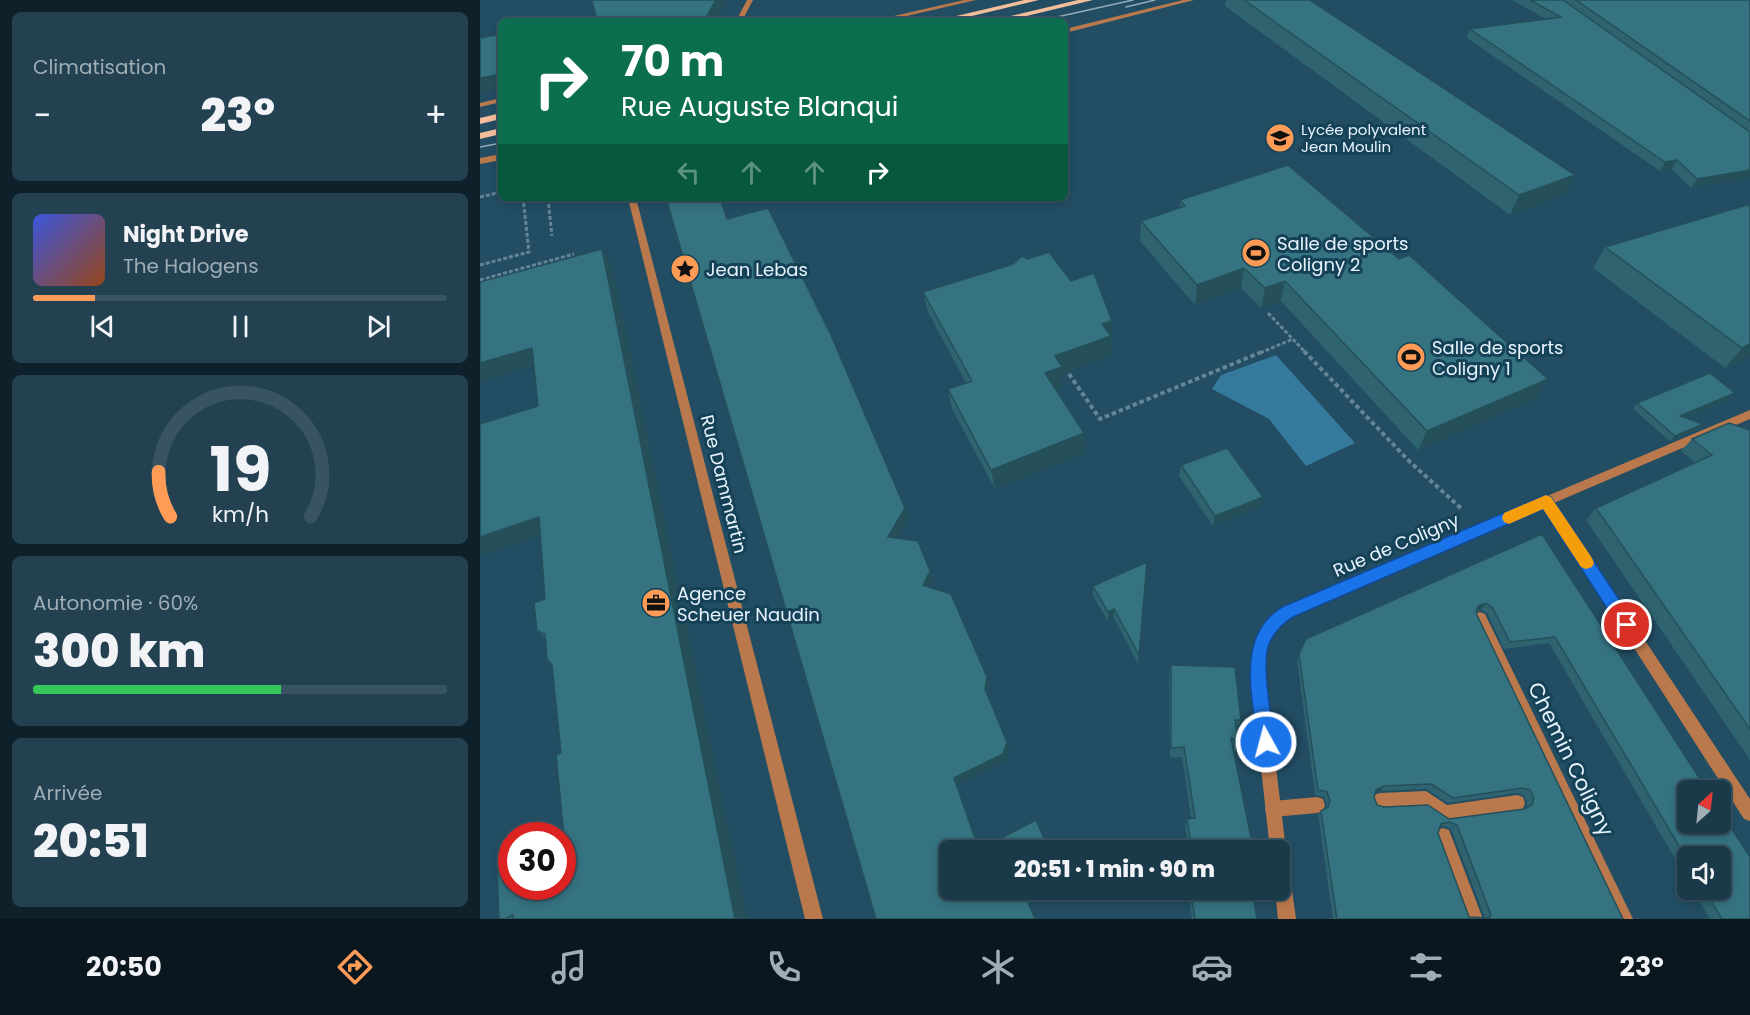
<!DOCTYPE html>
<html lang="fr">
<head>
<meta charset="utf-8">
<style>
  :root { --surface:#1a3a4a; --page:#234151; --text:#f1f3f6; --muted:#9fadb5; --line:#385462; --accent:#fe9c57 }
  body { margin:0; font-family:Poppins,sans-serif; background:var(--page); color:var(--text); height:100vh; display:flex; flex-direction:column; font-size:22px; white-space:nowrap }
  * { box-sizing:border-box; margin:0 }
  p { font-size:20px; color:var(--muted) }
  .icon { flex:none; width:33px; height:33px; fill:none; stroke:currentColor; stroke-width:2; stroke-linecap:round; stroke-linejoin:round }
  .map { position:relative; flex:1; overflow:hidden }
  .details { display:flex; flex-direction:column; gap:12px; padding:12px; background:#0e2029; width:480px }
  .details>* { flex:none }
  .banner { position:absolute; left:18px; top:18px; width:570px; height:183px; border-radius:9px; box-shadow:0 3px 9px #0003,0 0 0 2px var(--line); background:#0b6e4f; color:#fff; overflow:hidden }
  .needle { width:39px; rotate:27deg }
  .fabs { position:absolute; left:1197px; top:780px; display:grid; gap:12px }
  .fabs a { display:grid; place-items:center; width:54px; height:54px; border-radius:9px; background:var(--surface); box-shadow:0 3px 9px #0003,0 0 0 2px var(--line); font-size:30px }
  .speed { position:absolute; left:18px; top:822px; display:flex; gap:12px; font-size:30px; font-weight:700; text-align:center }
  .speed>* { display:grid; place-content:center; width:78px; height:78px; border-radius:50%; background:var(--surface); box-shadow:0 3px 9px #0003,0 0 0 2px var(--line); line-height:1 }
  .speed .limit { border:9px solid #d22; background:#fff; color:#111 }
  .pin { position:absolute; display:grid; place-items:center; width:51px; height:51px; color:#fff; margin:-26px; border:3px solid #fff; border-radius:50%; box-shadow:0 2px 6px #0007 }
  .me { position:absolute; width:66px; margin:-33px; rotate:353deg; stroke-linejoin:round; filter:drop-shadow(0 0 4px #0008) }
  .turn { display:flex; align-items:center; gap:21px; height:126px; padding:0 24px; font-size:27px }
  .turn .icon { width:78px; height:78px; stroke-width:2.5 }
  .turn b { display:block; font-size:42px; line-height:51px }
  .lanes { display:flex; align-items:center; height:57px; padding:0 24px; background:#0003; justify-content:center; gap:30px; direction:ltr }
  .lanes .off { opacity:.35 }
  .big { font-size:45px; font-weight:800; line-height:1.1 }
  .details .widget { flex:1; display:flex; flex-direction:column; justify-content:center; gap:9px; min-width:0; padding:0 21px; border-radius:9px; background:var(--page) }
  .details .dial { align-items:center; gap:0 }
  .dial svg { height:156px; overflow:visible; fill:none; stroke:var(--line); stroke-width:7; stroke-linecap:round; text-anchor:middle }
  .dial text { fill:var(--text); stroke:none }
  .song { display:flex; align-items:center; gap:18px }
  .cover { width:72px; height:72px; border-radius:9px; background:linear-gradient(135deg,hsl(230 70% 55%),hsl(20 70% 35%)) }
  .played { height:6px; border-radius:3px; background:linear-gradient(90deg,var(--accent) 15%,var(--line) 15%) }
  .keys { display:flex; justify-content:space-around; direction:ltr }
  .heat { display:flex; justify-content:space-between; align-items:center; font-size:33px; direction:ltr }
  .charge { height:9px; border-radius:4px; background:linear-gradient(90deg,#34c759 60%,var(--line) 0) }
  .trip { position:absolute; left:459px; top:840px; width:351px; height:60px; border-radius:9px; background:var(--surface); box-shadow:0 3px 9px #0003,0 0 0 2px var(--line); font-weight:800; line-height:60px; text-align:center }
  .tabs { display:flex; height:96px; justify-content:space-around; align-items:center; background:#0a171e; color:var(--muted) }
  .tabs .icon { width:42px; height:42px }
  .tabs .selected { color:var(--accent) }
  .tabs b { font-size:27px; color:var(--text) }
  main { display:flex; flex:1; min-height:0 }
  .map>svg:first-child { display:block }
  .green { fill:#35799c }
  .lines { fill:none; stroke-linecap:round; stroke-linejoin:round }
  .path-far1 { stroke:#648596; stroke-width:3; stroke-dasharray:4 2; stroke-linecap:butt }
  .path { stroke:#648596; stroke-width:4; stroke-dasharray:4.5 3; stroke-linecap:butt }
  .service { fill:#ba794c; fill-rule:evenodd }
  .minor { fill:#ba794c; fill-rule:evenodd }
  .primary { fill:#f4be9c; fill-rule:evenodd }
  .tram { stroke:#92acba; stroke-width:1.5 }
  .wall { fill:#2e636f; fill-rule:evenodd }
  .shaded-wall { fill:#25505a }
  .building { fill:#357381; stroke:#25505a; stroke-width:1.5; fill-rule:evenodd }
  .route { fill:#1a73e8; stroke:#114b97; stroke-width:1.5 }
  .slow { fill:#f59e0b }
  .labels { text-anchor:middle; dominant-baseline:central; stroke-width:6; stroke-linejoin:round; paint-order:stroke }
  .far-poi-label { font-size:15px; fill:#e6f3fc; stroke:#164258; text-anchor:start }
  .poi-label { font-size:18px; fill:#e6f3fc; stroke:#164258; text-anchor:start }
  .street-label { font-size:18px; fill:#e6f3fc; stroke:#164258 }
  .near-street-label { font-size:21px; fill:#e6f3fc; stroke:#164258 }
</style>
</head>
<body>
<main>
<section class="details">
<div class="widget"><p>Climatisation</p>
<div class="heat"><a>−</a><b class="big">23°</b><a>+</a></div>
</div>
<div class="widget">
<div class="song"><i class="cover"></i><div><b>Night Drive</b><p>The Halogens</p></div></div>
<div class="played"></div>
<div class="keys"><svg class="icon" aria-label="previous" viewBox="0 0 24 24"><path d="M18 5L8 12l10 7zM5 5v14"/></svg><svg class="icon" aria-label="pause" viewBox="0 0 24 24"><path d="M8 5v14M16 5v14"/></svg><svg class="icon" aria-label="next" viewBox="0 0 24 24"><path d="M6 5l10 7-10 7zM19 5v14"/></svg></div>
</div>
<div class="widget dial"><svg viewBox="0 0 100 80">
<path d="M14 69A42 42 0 1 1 86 69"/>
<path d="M14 69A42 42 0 0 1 8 46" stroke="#fe9c57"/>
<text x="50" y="56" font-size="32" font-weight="700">19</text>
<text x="50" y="72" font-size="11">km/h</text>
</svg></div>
<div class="widget"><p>Autonomie · 60%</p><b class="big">300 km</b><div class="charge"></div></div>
<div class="widget"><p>Arrivée</p><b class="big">20:51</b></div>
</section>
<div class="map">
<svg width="1270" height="919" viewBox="0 0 1270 919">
  <rect width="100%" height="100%" fill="#224d63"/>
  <!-- green -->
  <path class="green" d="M796,355l79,88 -49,23 -37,-47 -57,-30 9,-14z"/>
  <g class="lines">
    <!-- path-far1 -->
    <path class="path-far1" d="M0,197l21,-5
      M68,198l4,38
      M0,265l49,-13 -6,-54
      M0,280l94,-26
      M788,313l38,40
      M780,353l33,-14"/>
    <!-- path -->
    <path class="path" d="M824,351l106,111 53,48
      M589,374l31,45 164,-68"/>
    <!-- service -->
    <path class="service" d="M1000,612l5,2 148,305h-18l-142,-301 2,-4z
      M946,791l21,14 70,-10 6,2 2,6 -2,6 -6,2 -72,10 -21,-14 -44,2 -6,-2 -2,-6 2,-6 6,-2z
      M837,797l6,2 2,6 -2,6 -6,2 -44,4 -6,-2 -2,-6 2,-6 6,-2z
      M963,828l6,2 34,89h-18l-30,-83 2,-6z"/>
    <!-- minor -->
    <path class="minor" d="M267,0h6l-11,21h-6z
      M484,0h12l-91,21h-13z
      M703,0h11l-129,33v-4z
      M21,98v4l-21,5v-4z
      M21,154v6l-21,4v-6z
      M148,198h8l187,721h-18z
      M1270,410v9l-196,84 196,296v22l-6,-2 -200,-311 -251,108c-26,16 -28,31 -28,60l21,174 -1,4 3,6 8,59h-18l-3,-29h5v-40h-10l-19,-174v-16l3,-17 8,-18 8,-9 13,-8z"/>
    <!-- primary -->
    <path class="primary" d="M544,0h15l-88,21h-16z
      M598,0h15l-87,21h-16z
      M21,113v6l-21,5v-6z
      M21,128v6l-21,5v-6z"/>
    <!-- tram -->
    <path class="tram" d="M646,7l29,-7
      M559,21l94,-21
      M0,147l21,-4"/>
  </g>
  <!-- wall -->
  <path class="wall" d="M746,0h84l265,175 -10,20 -55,20 -285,-209z
    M1032,0h238v178l-59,10 -19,-19 -12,2 -193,-133 3,-9 76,-10z
    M700,200l219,59 149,120 -12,20 -118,51 -137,-149 -20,7 -20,-20 -46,17 -55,-64 1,-20 39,-13z
    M1270,207v150l-25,11 -132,-100 12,-21z
    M132,265l135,654h-248l65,-83 -3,-83 -9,-88 -7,-27 -8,-7 8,-32 -5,-64 -55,20 -5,-4 58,-145z
    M443,292l189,49 -1,1v14l-49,17 1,14 -7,3 29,63 -90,36 -43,-80 -4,-20 18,-6 -38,-71z
    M1250,399l-45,19 18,6 -5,5 -28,12 -37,-32 4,-6z
    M1270,430v330l-164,-240 10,-12 99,-45 -14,-12 11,-12z
    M701,465l79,42 -47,19 -34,-50z
    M1062,534l208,385h-40l-17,-29h27l-32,-34v25l-139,-238 -45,6 -17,-36 -6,-3 -5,3 147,306h-290l-15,-104 3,-4 5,-3 1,-4 -3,-7 -9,-2 -18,-135 9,-21zM946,789l22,14 69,-10 7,2 3,7 -1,6 -2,1 -75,10 -65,-12 -7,-2 -3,-8 1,-4 5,-2zM964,826l7,3 34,89 -16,-1 -31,-84 2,-6z
    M667,562l-9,102 -24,-46 -6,3 -15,-25v-10z
    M691,665l70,55 -4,11h-1l3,11 -4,10 -2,-1 19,92 -4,7h-59l-4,-23 2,-8 4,-1 -9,-61 -12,1 -1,-82z
    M714,890h58l5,29h-65l-2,-14 2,-6h4z"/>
  <!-- shaded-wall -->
  <path class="shaded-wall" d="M236,0h12l-12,21h-12z
    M21,74v15l-21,4v-15z
    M1197,160l-5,9 -12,2 5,-9z
    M1270,170v8l-59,10 6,-9z
    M1095,175l-10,20 -55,20 9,-20z
    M122,249l10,16 135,654h-12z
    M764,268l-3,20 -46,17 2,-20z
    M805,281l-4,20 -20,7 4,-20z
    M632,321v20l-1,1v14l-49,17 1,14 -16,6 -2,-20 10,-17 47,-32z
    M1270,344v13l-25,11 17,-20z
    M52,348l12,15 -64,19v-19z
    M1068,379l-12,20 -118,51 9,-19z
    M1255,393l-5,6 -55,23 5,-6z
    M1223,424l-5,5 -28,12 5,-5z
    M604,433l1,20 -90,36 -4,-19z
    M783,497l-3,10 -47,19 2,-10z
    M425,508l4,11 -17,28 -4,-10z
    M59,517l14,14 -68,24 -5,-4v-14z
    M450,571l4,10 -8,14 -3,-10z
    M1006,603l-5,7 -8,3 5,-7z
    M634,609v9l-6,3v-9z
    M507,677l3,9 -2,11 -3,-8z
    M527,742l3,8 -5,12 -48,23 24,65h-1l-26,-72z
    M904,786l-4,5 -8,3 4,-4z"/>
  <!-- building -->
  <path class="building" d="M112,0h124l-12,21h-130l22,-4z
    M764,0h66l265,175 -56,20z
    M1050,0h33l187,132v38l-53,9 -20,-19 -12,2 -195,-133 91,-12z
    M1096,0h174v121z
    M21,34v40l-21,4v-40z
    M808,165l111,94 10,-4 139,124 -121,52 -142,-150 -20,7 -21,-20 -47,17 -56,-64 44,-15 -5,-6z
    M186,198h54l7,21 41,-11 63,127 74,173 -17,29 30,4 12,30 -7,14 28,9 36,83 -2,12 22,53 -4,12 -49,24 25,72 57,-30 12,28 -5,2h-93v40h73l12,29h-159z
    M1267,205l3,2v137l-8,4 -137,-101z
    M122,249l133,670h-222v-4l-8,4h-6l-2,-52 15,-7v26h50v-49l2,-1 -8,-81 5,-2 -9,-88 -5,-6 -2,-25 -8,-3 -3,-28 11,-4 -6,-82 -59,20v-113l58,-18 -6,-58 -52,15v-81z
    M569,252l22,29 23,-8 18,48 -10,3 9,12 -56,20 7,11 -17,6 39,60 -93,37 -43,-81 24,-8 -49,-89 90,-28 9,-8 6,3z
    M1230,373l25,20 -55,23 23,8 -28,12 -38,-33z
    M1249,423l21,7v299l-154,-221 116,-53 -20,-16z
    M747,448l36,49 -48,19 -34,-51z
    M1062,534l165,256h-19v34h32v-13l30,46v62h-28l-18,-29h16v-34h-32v5l-133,-224 -45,5 -18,-35 -6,-4 -8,3 -2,7 147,306h-286l-16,-108 7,-4 2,-7 -3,-8 -9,-2 -19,-136 7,-15zM951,784l22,14 70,-10 7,2 4,8 -2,7 -8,4 -75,10 -21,-14 -44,2 -7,-2 -3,-8 2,-7 8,-4zM969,822l8,3 34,90 -2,3 -20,-1 -31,-84 3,-9z
    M667,562l-8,93 -25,-46 -6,3 -15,-26z
    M691,665l64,2 6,53h-6l4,22 -8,-4 21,105 -7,7h-53l-5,-31 8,-1 -11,-71 -13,1z
    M718,890h54l5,29h-62l-3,-20 7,-1z"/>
  <!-- route -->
  <path class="route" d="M1066,495l5,2 81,122 3,6 -3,5 -5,2 -6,-2 -78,-121 -250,108c-11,7 -19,15 -24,27 -8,19 3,76 5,98l-2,7 -6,2 -7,-2 -2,-7c-4,-45 -22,-106 25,-135z"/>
  <!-- slow -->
  <path class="slow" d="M1066,495l5,2 41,61 2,5 -2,4 -6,2 -5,-2 -38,-58 -34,15 -5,-2 -2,-4 2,-5z"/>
  <!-- icons -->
  <defs>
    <g id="school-disc" transform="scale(1.5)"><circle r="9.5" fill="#fe9c57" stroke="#164258"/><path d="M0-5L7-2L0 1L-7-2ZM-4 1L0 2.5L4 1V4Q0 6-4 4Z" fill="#111"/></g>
    <g id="stadium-disc" transform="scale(1.5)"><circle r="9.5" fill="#fe9c57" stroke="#164258"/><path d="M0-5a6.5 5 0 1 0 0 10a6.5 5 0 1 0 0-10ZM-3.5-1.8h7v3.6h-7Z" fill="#111"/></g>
    <g id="sight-disc" transform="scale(1.5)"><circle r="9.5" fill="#fe9c57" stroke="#164258"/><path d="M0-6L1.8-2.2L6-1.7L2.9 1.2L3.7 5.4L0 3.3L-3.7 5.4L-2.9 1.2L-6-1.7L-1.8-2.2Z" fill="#111"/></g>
    <g id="office-disc" transform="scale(1.5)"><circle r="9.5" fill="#fe9c57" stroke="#164258"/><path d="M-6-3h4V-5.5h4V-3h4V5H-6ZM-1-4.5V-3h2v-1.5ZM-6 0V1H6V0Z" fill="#111"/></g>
  </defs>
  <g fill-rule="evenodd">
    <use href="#school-disc" x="800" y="138"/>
    <use href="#stadium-disc" x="776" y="253"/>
    <use href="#sight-disc" x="205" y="269"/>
    <use href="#stadium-disc" x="931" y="357"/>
    <use href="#office-disc" x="176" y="603"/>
  </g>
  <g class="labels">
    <!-- far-poi labels -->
    <g class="far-poi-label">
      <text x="821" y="129">Lycée polyvalent<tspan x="821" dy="17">Jean Moulin</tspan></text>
    </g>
    <!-- poi labels -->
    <g class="poi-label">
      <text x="797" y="243">Salle de sports<tspan x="797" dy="21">Coligny 2</tspan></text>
      <text x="226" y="269">Jean Lebas</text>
      <text x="952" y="347">Salle de sports<tspan x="952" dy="21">Coligny 1</tspan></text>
      <text x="197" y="593">Agence<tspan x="197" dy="21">Scheuer Naudin</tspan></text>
    </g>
    <!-- street labels -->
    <g class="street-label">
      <text transform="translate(244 484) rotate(76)">Rue Dammartin</text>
      <text transform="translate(916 545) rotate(-23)">Rue de Coligny</text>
    </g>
    <!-- near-street labels -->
    <g class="near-street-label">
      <text transform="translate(1091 759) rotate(64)">Chemin Coligny</text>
    </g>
  </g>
</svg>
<div class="fabs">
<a><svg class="needle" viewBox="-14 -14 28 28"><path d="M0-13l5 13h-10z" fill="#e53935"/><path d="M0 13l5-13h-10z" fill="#9fadb5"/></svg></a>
<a><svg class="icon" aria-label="sound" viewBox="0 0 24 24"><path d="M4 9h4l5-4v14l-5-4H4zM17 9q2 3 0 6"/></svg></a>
</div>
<div class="speed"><div class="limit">30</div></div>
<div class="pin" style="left:1147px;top:625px;background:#d93025"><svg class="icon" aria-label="arrive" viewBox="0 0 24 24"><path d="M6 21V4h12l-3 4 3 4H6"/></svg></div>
<svg class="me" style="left:786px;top:742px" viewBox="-20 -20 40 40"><circle r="17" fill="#1a73e8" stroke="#fff" stroke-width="3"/><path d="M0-11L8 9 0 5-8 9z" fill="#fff"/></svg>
<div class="trip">20:51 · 1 min · 90 m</div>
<div class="banner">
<div class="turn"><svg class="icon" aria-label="right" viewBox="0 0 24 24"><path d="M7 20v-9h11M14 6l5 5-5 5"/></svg><div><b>70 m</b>Rue Auguste Blanqui</div></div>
<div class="lanes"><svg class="icon off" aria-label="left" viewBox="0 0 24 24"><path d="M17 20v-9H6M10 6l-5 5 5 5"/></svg><svg class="icon off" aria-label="ahead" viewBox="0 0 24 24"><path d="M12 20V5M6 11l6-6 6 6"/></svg><svg class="icon off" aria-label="ahead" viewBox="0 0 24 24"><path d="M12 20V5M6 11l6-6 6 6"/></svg><svg class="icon" aria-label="right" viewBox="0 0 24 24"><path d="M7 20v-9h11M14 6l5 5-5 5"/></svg></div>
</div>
</div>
</main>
<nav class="tabs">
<b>20:50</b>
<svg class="icon selected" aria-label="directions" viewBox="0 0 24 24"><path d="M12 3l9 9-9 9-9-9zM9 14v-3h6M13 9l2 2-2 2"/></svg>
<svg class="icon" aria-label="music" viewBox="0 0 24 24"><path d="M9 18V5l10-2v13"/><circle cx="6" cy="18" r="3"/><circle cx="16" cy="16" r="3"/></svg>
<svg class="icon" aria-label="phone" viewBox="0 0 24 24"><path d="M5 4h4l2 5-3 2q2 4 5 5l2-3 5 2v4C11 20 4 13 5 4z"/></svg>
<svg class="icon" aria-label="climate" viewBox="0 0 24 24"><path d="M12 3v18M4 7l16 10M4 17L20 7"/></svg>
<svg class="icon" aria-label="car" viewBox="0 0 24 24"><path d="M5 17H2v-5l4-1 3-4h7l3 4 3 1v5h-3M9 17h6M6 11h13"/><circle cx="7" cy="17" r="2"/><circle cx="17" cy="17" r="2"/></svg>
<svg class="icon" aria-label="filters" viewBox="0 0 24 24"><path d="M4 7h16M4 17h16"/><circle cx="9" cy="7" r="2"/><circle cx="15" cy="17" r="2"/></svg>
<b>23°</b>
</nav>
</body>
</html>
